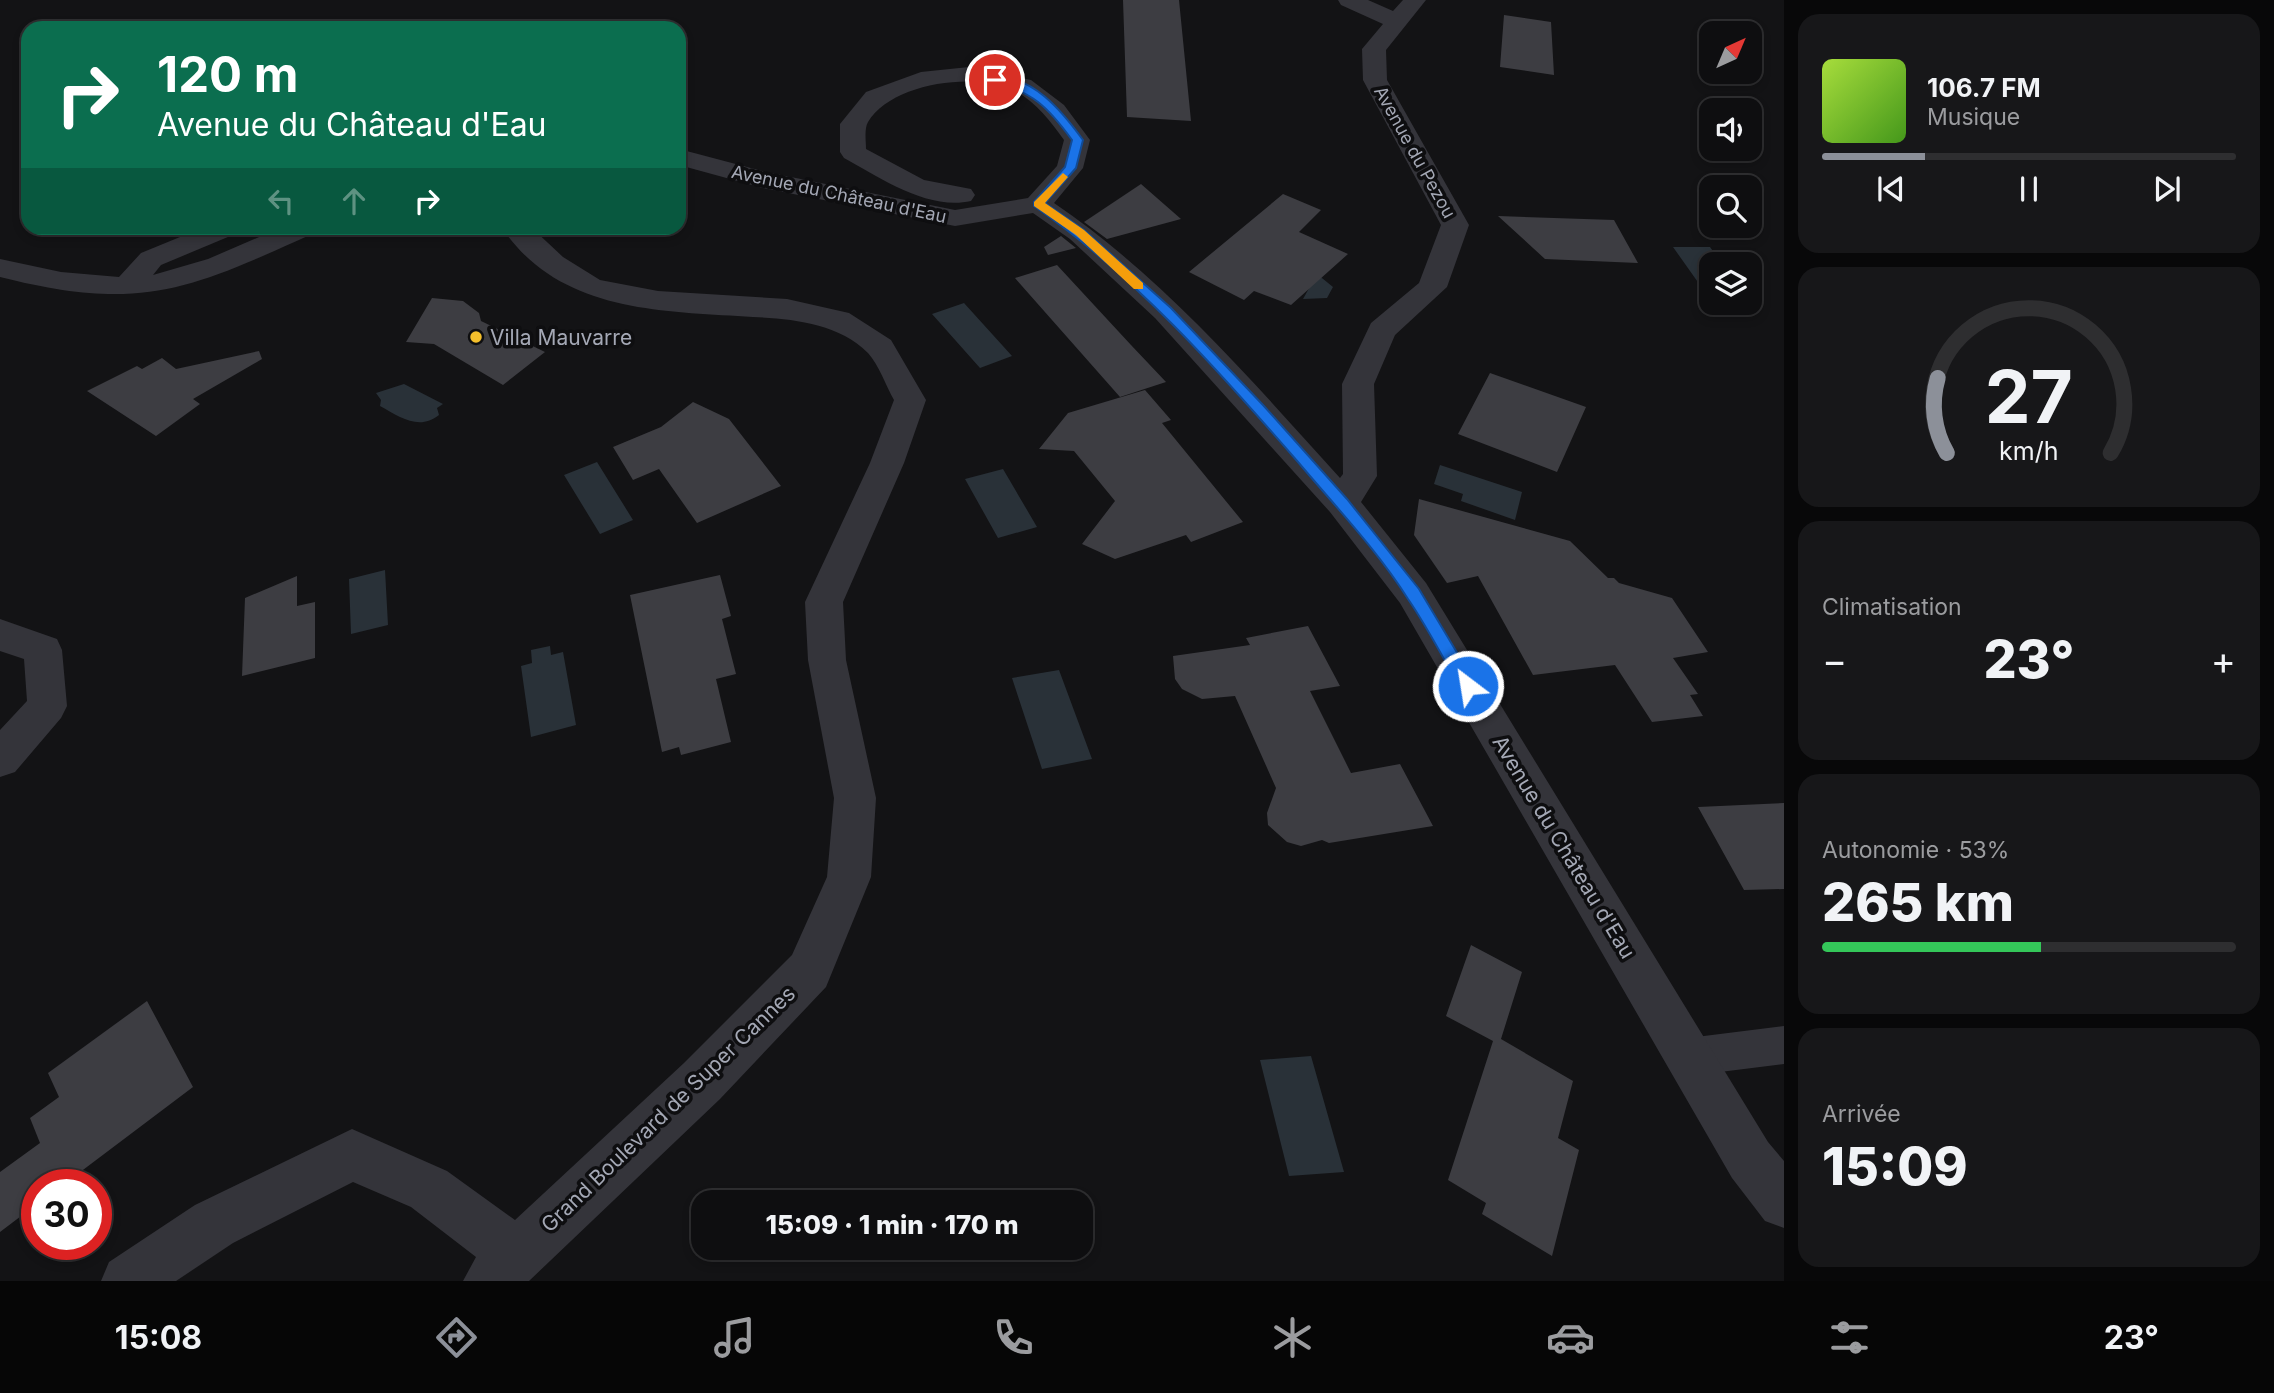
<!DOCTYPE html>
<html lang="fr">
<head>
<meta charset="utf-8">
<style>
  :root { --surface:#0e0e10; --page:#171719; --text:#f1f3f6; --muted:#9b9c9f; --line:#2e2e30; --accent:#8c9099 }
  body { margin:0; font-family:Inter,sans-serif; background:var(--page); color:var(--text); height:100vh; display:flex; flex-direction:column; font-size:26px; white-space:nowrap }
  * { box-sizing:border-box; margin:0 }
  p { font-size:23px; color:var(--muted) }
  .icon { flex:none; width:38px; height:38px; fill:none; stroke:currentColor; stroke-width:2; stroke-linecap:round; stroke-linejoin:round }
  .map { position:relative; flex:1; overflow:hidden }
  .side { display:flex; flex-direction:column; gap:14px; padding:14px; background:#080809; width:490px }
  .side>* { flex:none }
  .top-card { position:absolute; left:21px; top:21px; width:665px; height:214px; border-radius:21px; box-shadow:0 4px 10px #0003,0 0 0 2px var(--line); background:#0b6e4f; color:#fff; overflow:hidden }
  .needle { width:46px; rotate:44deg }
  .buttons { position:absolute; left:1699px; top:21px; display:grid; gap:14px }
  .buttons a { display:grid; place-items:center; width:63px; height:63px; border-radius:14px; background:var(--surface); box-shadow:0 4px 10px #0003,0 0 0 2px var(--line); font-size:35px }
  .speed { position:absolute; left:21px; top:1169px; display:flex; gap:14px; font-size:35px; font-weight:700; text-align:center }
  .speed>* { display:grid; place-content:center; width:91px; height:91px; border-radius:50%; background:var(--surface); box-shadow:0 4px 10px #0003,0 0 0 2px var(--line); line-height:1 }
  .speed .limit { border:10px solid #d22; background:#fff; color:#111 }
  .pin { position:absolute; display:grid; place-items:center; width:60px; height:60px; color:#fff; margin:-30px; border:4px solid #fff; border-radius:50%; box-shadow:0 2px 7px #0007 }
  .me { position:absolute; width:77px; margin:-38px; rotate:329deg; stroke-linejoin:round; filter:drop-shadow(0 0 5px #0008) }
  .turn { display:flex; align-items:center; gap:24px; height:147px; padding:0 21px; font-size:32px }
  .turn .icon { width:91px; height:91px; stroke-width:2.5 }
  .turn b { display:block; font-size:49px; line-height:60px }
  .lanes { display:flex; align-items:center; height:66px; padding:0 21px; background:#0003; justify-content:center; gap:35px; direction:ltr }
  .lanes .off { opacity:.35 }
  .big { font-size:52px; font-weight:800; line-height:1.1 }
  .side .card { flex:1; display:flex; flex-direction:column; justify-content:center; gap:10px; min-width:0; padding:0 24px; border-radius:21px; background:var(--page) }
  .side .dial { align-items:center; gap:0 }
  .dial svg { height:182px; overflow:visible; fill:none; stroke:var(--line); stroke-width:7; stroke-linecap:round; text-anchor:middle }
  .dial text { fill:var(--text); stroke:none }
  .song { display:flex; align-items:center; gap:21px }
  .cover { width:84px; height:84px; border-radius:10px; background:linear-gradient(135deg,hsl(80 70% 55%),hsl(100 70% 35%)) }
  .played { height:7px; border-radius:4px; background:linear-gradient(90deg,var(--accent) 25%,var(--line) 25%) }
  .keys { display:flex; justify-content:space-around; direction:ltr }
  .heat { display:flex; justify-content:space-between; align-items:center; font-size:38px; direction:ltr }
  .charge { height:10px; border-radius:5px; background:linear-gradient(90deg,#34c759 53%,var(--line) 0) }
  .trip { position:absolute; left:691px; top:1190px; width:402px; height:70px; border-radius:21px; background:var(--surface); box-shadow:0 4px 10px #0003,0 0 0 2px var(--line); font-weight:800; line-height:70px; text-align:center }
  .dock { display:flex; height:112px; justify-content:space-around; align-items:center; background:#060606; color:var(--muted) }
  .dock .icon { width:49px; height:49px }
  .dock .active { color:var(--accent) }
  .dock b { font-size:32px; color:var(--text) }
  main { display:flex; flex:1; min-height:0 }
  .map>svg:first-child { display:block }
  .water { fill:#293138 }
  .building { fill:#3d3d42 }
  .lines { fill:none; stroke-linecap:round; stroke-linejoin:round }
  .service { fill:#34343a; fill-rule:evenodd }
  .minor { fill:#34343a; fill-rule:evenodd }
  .route { fill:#1a73e8; stroke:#114b97; stroke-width:2 }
  .slow { fill:#f59e0b }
  .poi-dot { fill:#f4bf2c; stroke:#0e0e10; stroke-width:2.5 }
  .labels { text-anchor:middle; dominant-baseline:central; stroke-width:7; stroke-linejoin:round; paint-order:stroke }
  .far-street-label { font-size:18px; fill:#a4a8b5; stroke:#0e0e10 }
  .poi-label { font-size:21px; fill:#a4a8b5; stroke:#0e0e10; text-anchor:start }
  .street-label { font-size:21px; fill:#a4a8b5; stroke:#0e0e10 }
</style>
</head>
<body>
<main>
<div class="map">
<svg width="1784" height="1281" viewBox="0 0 1784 1281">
  <rect width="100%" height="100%" fill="#131315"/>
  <!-- water -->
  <path class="water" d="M1673,247h37l12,17h-10v38z
    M1317,274l16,13 -6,11 -24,1z
    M964,303l48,53 -32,12 -48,-54z
    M404,384l39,20 -6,4 2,7c-20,16 -39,2 -59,-9l1,-6 -5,-7z
    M597,462l36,58 -33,14 -36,-59z
    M1440,465l82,27 -7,28 -54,-19 2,-7 -29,-10z
    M1003,469l34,58 -39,11 -33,-59z
    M385,570l3,55 -37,9 -2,-55z
    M550,646l1,9 12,-3 13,73 -45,12 -10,-71 11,-3 -1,-13z
    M1059,670l33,89 -50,10 -30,-91z
    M1311,1056l33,116 -55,4 -29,-116z"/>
  <!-- building -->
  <path class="building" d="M1123,0h56l12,121 -64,-4z
    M1504,15l47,7 3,53 -54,-8z
    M1141,184l40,35 -74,20 -23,-17z
    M1283,194l38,16 -22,22 49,22 -57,51 -37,-14 -10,9 -55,-28z
    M1498,216l116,4 24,43 -93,-4z
    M1061,236l15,12 -28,7 -4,-8z
    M1057,265l74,80 35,37 -46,15 -105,-119z
    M432,298l31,3 16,12 2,8 64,31 -42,33 -69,-41 -28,-2z
    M259,351l3,8 -69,40 7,5 -44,32 -69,-45 50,-25 5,3 20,-11 14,11z
    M1490,373l96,34 -29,65 -99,-38z
    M1145,390l26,30 -9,3 81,99 -52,20 -5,-7 -71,24 -33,-15 33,-43 -41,-50 -35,-2 29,-36z
    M693,402l36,17 52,67 -84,37 -38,-54 -26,11 -20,-33 48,-20z
    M1419,499l151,42 38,37h6l5,5 53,15 36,54 -35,6 25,36 -8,1 13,21 -51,6 -37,-57 -82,10 -55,-99 -31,7 -33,-48z
    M720,575l11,41 -9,3 14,55 -20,5 15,63 -50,13 -2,-8 -17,5 -32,-157z
    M297,576v30l18,-4v56l-73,18 3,-78z
    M1308,626l32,60 -30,5 41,82 49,-9 33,62 -104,17 -7,-3 -21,6 -14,-4 -19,-17 -1,-12 9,-25 -41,-92 -33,3 -20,-10 -7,-10 -2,-23 77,-11 -4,-7z
    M1784,803v86l-40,1 -46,-83z
    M1471,945l51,27 -21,67 72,42 -15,57 21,12 -27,106 -70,-42 4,-11 -38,-23 45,-139 -47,-25z
    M147,1001l46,86 -130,98h-26v19l-37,28v-60l40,-29 -10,-25 29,-21 -11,-24z"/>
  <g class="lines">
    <!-- service -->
    <path class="service" d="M1784,1026v38l-96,12 -13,-6 -6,-13 6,-13 13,-6z"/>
    <!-- minor -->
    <path class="minor" d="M1338,0h30l25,11 10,-11h23l-40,50 1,30 82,145 -22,62 -52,48 -21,49 3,92 -16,26 65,81 342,559 16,19v67l-19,-7 -33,-43 -332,-575 -70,-91 -175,-194 -85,-79 -37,-26 -78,13 -192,-38 -84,-23v-16l87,23 189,38 73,-12 29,-32 7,-26c-13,-18 -28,-38 -49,-49 -39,-20 -124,-8 -147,31 -4,7 -2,19 -2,27l58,31 47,9 4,6 -4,6c-43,10 -92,-24 -127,-43l-4,-6v-28l26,-32 55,-20 48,-5 62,13 33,25 26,35 -7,28 -29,35c109,74 198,178 286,275l3,-4 -1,-90 29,-61 48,-40 22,-58 -78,-145 -1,-31 21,-25 -42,-19z
      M202,228h37l-4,6 -74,31 -8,10 55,-16 72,-31h36l-4,6c-126,57 -173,78 -312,43v-18l61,13 58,5 22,-24z
      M502,228h30l31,29 37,23 58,11 129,8 62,14 42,27 35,60 -22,63 -61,139 3,58 30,138 -5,79 -45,110 -106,112 -191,182h-66l13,-24 -65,-50 -58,-25 -120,61 -57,38h-75l8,-19 86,-57 157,-76 95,42 68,49 169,-157 108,-108 35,-78 7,-79 -26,-138 -3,-58 65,-139 24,-63c-8,-14 -15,-35 -26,-47 -30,-30 -75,-34 -115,-36 -91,-6 -193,-4 -251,-89z
      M0,619l57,20 5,11 5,56 -6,12 -46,54 -15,5v-47l27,-29 -3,-42 -24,-8z"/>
  </g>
  <!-- route -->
  <path class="route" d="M992,77c40,-3 70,34 91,63l-7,28 -31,35 39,27 87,78 92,97 84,94 72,90 55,92v10h-12c-18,-31 -34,-63 -54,-92 -31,-49 -73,-93 -110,-137 -80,-92 -163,-186 -264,-256v-4l31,-35 7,-27c-24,-33 -40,-49 -80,-58z"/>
  <!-- slow -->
  <path class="slow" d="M1063,173l5,4 -23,26 39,27 59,53v6h-9l-58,-54 -42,-29v-4z"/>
  <!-- markers -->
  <circle class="poi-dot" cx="476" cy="337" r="7"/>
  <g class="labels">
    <!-- far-street labels -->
    <g class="far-street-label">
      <text transform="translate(1415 152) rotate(61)">Avenue du Pezou</text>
      <text transform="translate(839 194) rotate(12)">Avenue du Château d'Eau</text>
    </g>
    <!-- poi labels -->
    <g class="poi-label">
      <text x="490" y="337">Villa Mauvarre</text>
    </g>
    <!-- street labels -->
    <g class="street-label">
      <text transform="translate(1564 847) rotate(59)">Avenue du Château d'Eau</text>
      <text transform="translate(668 1109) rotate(-44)">Grand Boulevard de Super Cannes</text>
    </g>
  </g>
</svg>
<div class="buttons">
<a><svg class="needle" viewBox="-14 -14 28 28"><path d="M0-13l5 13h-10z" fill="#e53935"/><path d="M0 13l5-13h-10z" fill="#9b9c9f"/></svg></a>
<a><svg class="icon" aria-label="sound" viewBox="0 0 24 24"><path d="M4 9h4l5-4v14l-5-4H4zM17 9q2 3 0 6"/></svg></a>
<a><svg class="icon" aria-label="search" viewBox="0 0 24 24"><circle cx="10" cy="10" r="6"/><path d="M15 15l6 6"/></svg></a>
<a><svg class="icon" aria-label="layers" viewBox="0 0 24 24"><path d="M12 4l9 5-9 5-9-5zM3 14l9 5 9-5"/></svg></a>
</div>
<div class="speed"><div class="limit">30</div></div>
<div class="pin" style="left:995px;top:80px;background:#d93025"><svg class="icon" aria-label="arrive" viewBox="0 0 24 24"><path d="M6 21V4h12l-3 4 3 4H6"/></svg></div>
<svg class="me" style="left:1468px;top:686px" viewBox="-20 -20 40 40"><circle r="17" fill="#1a73e8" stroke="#fff" stroke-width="3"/><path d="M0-11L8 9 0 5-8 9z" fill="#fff"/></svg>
<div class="trip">15:09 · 1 min · 170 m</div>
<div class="top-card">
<div class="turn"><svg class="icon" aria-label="right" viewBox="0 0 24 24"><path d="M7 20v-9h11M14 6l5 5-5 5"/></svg><div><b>120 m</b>Avenue du Château d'Eau</div></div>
<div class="lanes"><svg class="icon off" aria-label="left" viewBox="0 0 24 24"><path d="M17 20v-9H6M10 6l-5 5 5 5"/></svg><svg class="icon off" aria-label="ahead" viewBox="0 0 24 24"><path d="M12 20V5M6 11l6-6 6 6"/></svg><svg class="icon" aria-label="right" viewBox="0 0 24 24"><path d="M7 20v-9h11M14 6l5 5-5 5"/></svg></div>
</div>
</div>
<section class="side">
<div class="card">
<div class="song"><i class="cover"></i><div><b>106.7 FM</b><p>Musique</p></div></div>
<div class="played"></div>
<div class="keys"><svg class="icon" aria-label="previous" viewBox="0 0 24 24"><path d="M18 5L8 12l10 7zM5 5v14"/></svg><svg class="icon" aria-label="pause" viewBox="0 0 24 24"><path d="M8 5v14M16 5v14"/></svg><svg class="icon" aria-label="next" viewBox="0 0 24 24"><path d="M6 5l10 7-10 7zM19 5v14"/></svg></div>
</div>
<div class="card dial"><svg viewBox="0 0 100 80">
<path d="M14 69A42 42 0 1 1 86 69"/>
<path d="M14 69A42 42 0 0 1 10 36" stroke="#8c9099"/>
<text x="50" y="56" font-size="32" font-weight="700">27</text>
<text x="50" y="72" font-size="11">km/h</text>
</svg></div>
<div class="card"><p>Climatisation</p>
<div class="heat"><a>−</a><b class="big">23°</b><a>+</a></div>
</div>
<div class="card"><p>Autonomie · 53%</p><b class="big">265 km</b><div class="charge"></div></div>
<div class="card"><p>Arrivée</p><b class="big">15:09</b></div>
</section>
</main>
<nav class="dock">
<b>15:08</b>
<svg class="icon active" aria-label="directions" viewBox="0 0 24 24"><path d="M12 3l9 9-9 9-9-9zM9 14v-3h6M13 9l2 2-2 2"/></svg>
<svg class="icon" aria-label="music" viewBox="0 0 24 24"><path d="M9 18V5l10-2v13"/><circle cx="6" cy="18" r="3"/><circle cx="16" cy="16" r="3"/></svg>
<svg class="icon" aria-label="phone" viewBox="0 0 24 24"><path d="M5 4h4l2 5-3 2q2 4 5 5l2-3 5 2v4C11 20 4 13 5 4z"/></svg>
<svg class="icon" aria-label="climate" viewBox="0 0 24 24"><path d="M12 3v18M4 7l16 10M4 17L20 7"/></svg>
<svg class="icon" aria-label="car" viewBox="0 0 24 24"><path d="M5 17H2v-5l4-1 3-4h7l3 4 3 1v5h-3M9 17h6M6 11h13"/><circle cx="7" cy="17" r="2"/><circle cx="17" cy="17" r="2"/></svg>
<svg class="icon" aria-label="filters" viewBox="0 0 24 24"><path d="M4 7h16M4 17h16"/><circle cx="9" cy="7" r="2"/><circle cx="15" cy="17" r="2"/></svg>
<b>23°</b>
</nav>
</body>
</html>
